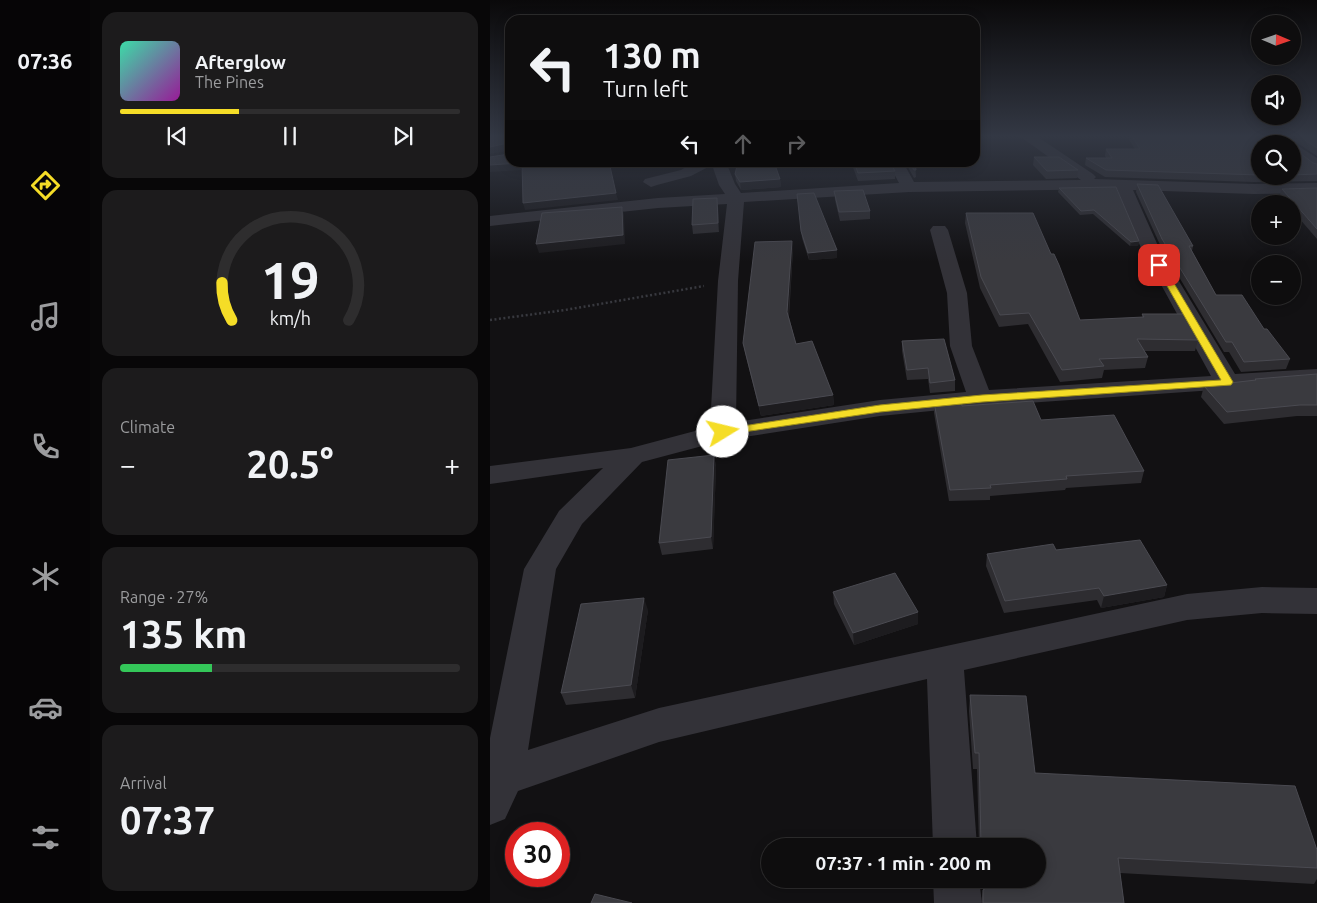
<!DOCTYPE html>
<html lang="en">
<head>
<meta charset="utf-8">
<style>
  :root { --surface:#0e0d0e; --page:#1c1b1c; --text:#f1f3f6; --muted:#9b9c9e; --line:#2e2d2e; --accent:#f5dd27 }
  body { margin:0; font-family:Ubuntu,sans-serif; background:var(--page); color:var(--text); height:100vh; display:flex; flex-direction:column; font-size:19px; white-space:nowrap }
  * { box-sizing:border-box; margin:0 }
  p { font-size:16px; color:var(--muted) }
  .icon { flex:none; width:28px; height:28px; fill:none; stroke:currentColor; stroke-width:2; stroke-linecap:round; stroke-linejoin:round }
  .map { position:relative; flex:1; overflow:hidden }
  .drawer { display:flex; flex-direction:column; gap:12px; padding:12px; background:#080708; width:400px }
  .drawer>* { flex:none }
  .guide { position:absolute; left:15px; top:15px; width:475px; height:152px; border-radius:15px; box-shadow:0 2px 12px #0003,0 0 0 1px var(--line); background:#0e0d0e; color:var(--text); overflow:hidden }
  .needle { width:32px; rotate:92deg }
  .tools { position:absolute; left:761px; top:15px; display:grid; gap:10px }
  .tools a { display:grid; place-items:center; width:50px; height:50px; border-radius:50%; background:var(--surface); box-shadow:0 2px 12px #0003,0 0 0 1px var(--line); font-size:25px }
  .speed { position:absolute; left:15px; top:822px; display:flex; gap:10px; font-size:25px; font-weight:700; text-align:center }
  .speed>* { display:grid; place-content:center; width:65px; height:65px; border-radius:50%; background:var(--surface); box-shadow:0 2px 12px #0003,0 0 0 1px var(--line); line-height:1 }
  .speed .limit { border:8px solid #d22; background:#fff; color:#111 }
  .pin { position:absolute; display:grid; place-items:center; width:42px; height:42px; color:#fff; margin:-21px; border-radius:10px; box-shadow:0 2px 8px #0006 }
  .me { position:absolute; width:55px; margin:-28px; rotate:81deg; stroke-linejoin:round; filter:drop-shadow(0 0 4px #0008) }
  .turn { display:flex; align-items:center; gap:18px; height:105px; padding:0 15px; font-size:22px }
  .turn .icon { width:65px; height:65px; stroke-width:2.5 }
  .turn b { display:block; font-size:35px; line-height:42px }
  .lanes { display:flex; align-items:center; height:48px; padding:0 15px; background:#0003; justify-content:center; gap:25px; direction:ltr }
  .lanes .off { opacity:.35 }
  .big { font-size:38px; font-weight:700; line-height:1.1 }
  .drawer .card { flex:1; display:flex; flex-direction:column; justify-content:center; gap:8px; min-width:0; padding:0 18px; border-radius:15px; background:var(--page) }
  .drawer .dial { align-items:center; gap:0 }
  .dial svg { height:130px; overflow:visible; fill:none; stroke:var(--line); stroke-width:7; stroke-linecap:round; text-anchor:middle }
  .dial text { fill:var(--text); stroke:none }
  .song { display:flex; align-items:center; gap:15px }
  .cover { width:60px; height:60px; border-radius:8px; background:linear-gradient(135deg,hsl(160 70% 55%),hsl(300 70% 35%)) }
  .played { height:5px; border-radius:2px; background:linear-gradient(90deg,var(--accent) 35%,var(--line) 35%) }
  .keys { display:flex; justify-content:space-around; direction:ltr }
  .heat { display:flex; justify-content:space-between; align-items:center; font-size:28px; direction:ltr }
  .charge { height:8px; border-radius:4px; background:linear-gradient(90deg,#34c759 27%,var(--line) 0) }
  .trip { position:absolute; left:271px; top:838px; width:285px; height:50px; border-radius:25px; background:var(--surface); box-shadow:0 2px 12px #0003,0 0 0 1px var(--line); font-weight:700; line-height:50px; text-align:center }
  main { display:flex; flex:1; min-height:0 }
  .menu { display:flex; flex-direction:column; width:90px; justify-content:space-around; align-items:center; background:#060506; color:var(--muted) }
  .menu .icon { width:35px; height:35px }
  .menu .selected { color:var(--accent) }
  .menu b { font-size:22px; color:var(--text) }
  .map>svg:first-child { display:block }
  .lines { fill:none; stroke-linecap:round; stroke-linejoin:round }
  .path { stroke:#38393f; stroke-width:2.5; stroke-dasharray:2 2.5; stroke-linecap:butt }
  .minor { fill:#333238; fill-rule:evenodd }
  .wall { fill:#2e2d31 }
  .shaded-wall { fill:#1d1c1f }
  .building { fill:#3a3a3f; stroke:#4a4a51 }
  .route { fill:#f5dd27; stroke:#9f9019 }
</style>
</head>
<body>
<main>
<nav class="menu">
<b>07:36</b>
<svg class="icon selected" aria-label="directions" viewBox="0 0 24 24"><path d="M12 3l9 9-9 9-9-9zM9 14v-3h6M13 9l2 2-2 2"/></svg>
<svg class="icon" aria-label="music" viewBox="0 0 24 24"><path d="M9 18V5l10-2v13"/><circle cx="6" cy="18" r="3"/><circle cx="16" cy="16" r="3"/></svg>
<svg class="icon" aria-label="phone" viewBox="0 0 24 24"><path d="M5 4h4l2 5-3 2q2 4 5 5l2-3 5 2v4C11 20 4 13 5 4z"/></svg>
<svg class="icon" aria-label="climate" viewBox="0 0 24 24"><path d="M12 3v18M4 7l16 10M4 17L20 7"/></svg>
<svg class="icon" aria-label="car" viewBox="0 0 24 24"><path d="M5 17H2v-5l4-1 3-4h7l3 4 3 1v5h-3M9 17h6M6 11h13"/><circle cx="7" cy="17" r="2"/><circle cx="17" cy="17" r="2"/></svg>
<svg class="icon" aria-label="filters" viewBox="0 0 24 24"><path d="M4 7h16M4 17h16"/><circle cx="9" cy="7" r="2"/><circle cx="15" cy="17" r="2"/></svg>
</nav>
<section class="drawer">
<div class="card">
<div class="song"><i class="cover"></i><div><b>Afterglow</b><p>The Pines</p></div></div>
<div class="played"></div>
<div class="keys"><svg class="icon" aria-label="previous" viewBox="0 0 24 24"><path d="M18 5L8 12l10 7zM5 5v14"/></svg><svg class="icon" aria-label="pause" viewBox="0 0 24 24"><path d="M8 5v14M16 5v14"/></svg><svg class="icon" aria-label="next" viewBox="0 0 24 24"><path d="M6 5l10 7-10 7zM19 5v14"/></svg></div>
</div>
<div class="card dial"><svg viewBox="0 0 100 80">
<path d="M14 69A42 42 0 1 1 86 69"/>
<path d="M14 69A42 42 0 0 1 8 46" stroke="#f5dd27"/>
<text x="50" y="56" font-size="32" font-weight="700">19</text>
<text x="50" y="72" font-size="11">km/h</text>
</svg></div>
<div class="card"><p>Climate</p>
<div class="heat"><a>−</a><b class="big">20.5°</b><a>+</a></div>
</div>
<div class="card"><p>Range · 27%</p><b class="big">135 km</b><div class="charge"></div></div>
<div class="card"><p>Arrival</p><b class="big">07:37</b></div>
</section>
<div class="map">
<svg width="827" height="903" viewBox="0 0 827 903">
  <rect width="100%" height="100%" fill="#121113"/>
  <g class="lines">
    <!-- path -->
    <path class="path" d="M0,320l75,-10 139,-24"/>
    <!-- minor -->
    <path class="minor" d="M528,135h17l58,39 3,3 -2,2 160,5 63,-1v10l-63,1 -121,-4 26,58 76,126 82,-5v14l-335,23 -102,10 -155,24 -83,22 -60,62 -26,45 -28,181 131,-42 528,-114 75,-7 55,1v26l-55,-1 -75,7 -223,50 13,176h-44l-6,-167 -268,63 -141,49 -13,28 -15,6v-87l34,-169 35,-58 44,-43 -113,16v-18l141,-18 79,-21 8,-146 9,-77 -69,4 -168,18v-10l168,-18 67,-4 -6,-9 -7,-20 -21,11 -34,9 -6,2 -8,-5 2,-3 36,-9 13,-8h32l9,22 6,9 158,-10 -11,-21h15l11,20 167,-2zM627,189l24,59 70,128 -222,14 -17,-44 -5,-53 -19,-63 -3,-4h-12l-3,4 17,63 3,53 16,46 -86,8 -144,22 2,-141 6,-79 165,-10z
      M802,142l25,16v12l-5,-2 -20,-15v-9h-6z
      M443,879h46l3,24h-48z"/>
  </g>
  <!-- wall -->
  <path class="wall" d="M636,135h191v21l-24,-16 -33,4v32h32v-29l21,16 4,1v17l-63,1 -149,-5 -20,-12 1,-7h20l-1,-2 1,-7h29z
    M544,157l44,13 -1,8 -31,1 -13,-14z
    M361,162h39l5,9v8l-37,2z
    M415,162h10l1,15 -2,1z
    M245,174l45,5 1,8 -40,3 -5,-9z
    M647,184l56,62 -1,5 24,44 48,34 26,30 -4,10 -45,3 -12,-20h-5l-63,-105 -25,-55z
    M626,187l23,54 -1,5h-8l-37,-32 -13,1 -22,-23 1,-4z
    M827,188v51l-25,-29v-6h-5l-7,-9 2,-6z
    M344,191l36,20v8l-30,2 -5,-21z
    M307,194l40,56v8l-28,2 -7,-22z
    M228,206l1,26 -26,2 -1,-9z
    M476,213l85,41 29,66 62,-2v-4l56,26 -3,11h-51l4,6 -3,11 -41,2 -2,8 -42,4 -32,-58 -29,3 -19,-39 -15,-65z
    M303,250l-4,67 7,27 37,51 1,10 -73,11 -16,-63 -2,-10z
    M412,341l53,39v11l-25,2 -2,-14 -21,1 -5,-29z
    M827,374v42h-20l-73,8 -23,-27 3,-11 50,-5 1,-2z
    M444,402l28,4 79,14 103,51 -3,12 -75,5 -1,2 -75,6v4l-41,1 -15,-88z
    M224,455l2,12 -3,82 -51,6 -3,-12z
    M566,550l111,35 -3,12 -63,11 -4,-8 -93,13 -18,-47 1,-12z
    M343,592l85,20v12l-64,21 -20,-41z
    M158,610l-13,88 -69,7 -5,-12z
    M480,695l65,78 282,77v29l-3,5 -194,-11 4,30h-143l2,-13 -1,-11h56v-33h-59l-2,-77h-4l-4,-58z"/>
  <!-- shaded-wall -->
  <path class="shaded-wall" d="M801,135h3l-1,5 -9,3 2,-6z
    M18,143l2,7 -20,4v-7z
    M29,162h5l-3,8 -31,2v-7z
    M290,179l1,8 -40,3 -1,-8z
    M126,193l2,7 -93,10 -2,-7z
    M227,198l1,8 1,26 -1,-9z
    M132,207l2,8 1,29 -86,9 -3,-9z
    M302,241l1,9 -5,72 -1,-10z
    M649,241l-1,5h-8l1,-4z
    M347,250v8l-28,2 -1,-7z
    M343,395l1,10 -73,11 -2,-10z
    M224,455l2,12 -3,82 -2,-12z
    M677,585l-3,12 -63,11 3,-12z
    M154,598l4,12 -13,88 -4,-13z
    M428,612v12l-64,21 -1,-12z"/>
  <!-- building -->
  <path class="building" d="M0,135h20v10l-2,-2 -18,4z
    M641,135h160l-5,2v2l6,1v4h-32v31l-154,-5 -20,-12h26l-6,-9h34z
    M807,135h20v13z
    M20,145v17l9,1 -29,2v-8l19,-3z
    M802,147l21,16 4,1v10l-25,1z
    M544,157h25l19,13 -31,1z
    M32,162h87l7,31 -93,10z
    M248,162h36l6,17 -40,3 -5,-8z
    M364,162h36l5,9 -37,2z
    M419,162h6l1,8h-2z
    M647,184l21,1 35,61h-4l27,49h26l22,34h3l23,30 -46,3 -12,-20h-6l-64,-103z
    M626,187l23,54 -8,1 -37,-32 -13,1 -22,-23z
    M827,188v41l-35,-40z
    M373,190l7,21 -31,1 -5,-21z
    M324,193l23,57 -29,3 -7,-22 -4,-37z
    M227,198l1,25 -26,2 1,-26z
    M132,207l1,28 -87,9 6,-31z
    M476,213h67l18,41h3l5,11 21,55 64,-3 -2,-3h42l14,26 -61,-1 11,18 -49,2 5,7 -42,4 -33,-57 -29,2 -19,-38z
    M302,241l-5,71 9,32 16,-3 21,54 -74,11 -16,-63 12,-101z
    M454,339l11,41 -25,3 -2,-15 -21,2 -5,-29z
    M827,374v31h-17l-73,7 -23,-26 52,-6 -1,-1z
    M471,399l1,7 71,-5 8,19 73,-5 30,56 -78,5 1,3 -77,6 1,3 -41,2 -16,-88z
    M224,455l-3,82 -52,6 9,-83z
    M650,540l27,45 -63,11 -5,-8 -94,13 -18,-47 66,-10 3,6z
    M405,573l23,39 -65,21 -20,-41z
    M154,598l-13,87 -70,8 20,-89z
    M480,695l56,1 9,77 260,13 22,64v18l-199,-10 6,45h-141v-13l3,-2 -1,-9h53v-33h-57l-2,-93h-4z
    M105,894l37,9h-41z"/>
  <!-- sky -->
  <linearGradient id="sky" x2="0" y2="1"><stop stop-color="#0a090a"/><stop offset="0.52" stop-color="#333844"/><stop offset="1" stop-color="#333844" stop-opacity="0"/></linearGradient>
  <rect width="827" height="262" fill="url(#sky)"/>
  <!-- route -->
  <path class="route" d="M669,263l4,2 70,117 -2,3 -249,17 -102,10 -157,23 -6,-3 6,-3 157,-24 102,-10 239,-15 -66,-115z"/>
</svg>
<div class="tools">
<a><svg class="needle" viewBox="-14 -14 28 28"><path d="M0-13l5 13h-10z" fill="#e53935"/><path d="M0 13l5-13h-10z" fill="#9b9c9e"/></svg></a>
<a><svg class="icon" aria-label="sound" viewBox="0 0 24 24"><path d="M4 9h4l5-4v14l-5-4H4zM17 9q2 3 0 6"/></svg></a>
<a><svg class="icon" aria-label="search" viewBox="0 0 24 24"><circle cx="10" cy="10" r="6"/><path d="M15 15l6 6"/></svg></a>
<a>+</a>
<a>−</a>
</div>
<div class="speed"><div class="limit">30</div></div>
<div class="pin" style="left:669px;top:265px;background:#d93025"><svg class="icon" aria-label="arrive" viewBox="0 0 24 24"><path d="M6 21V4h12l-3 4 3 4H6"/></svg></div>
<svg class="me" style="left:233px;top:432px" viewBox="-20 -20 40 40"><circle r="19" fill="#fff"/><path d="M0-13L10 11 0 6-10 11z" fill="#f5dd27"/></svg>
<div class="trip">07:37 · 1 min · 200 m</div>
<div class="guide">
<div class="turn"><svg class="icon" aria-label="left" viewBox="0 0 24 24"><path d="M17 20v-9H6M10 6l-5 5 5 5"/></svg><div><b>130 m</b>Turn left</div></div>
<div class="lanes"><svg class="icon" aria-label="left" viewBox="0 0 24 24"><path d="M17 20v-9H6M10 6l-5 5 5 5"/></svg><svg class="icon off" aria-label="ahead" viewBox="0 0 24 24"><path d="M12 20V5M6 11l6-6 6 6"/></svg><svg class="icon off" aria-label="right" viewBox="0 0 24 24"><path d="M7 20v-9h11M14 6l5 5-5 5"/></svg></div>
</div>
</div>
</main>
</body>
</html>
